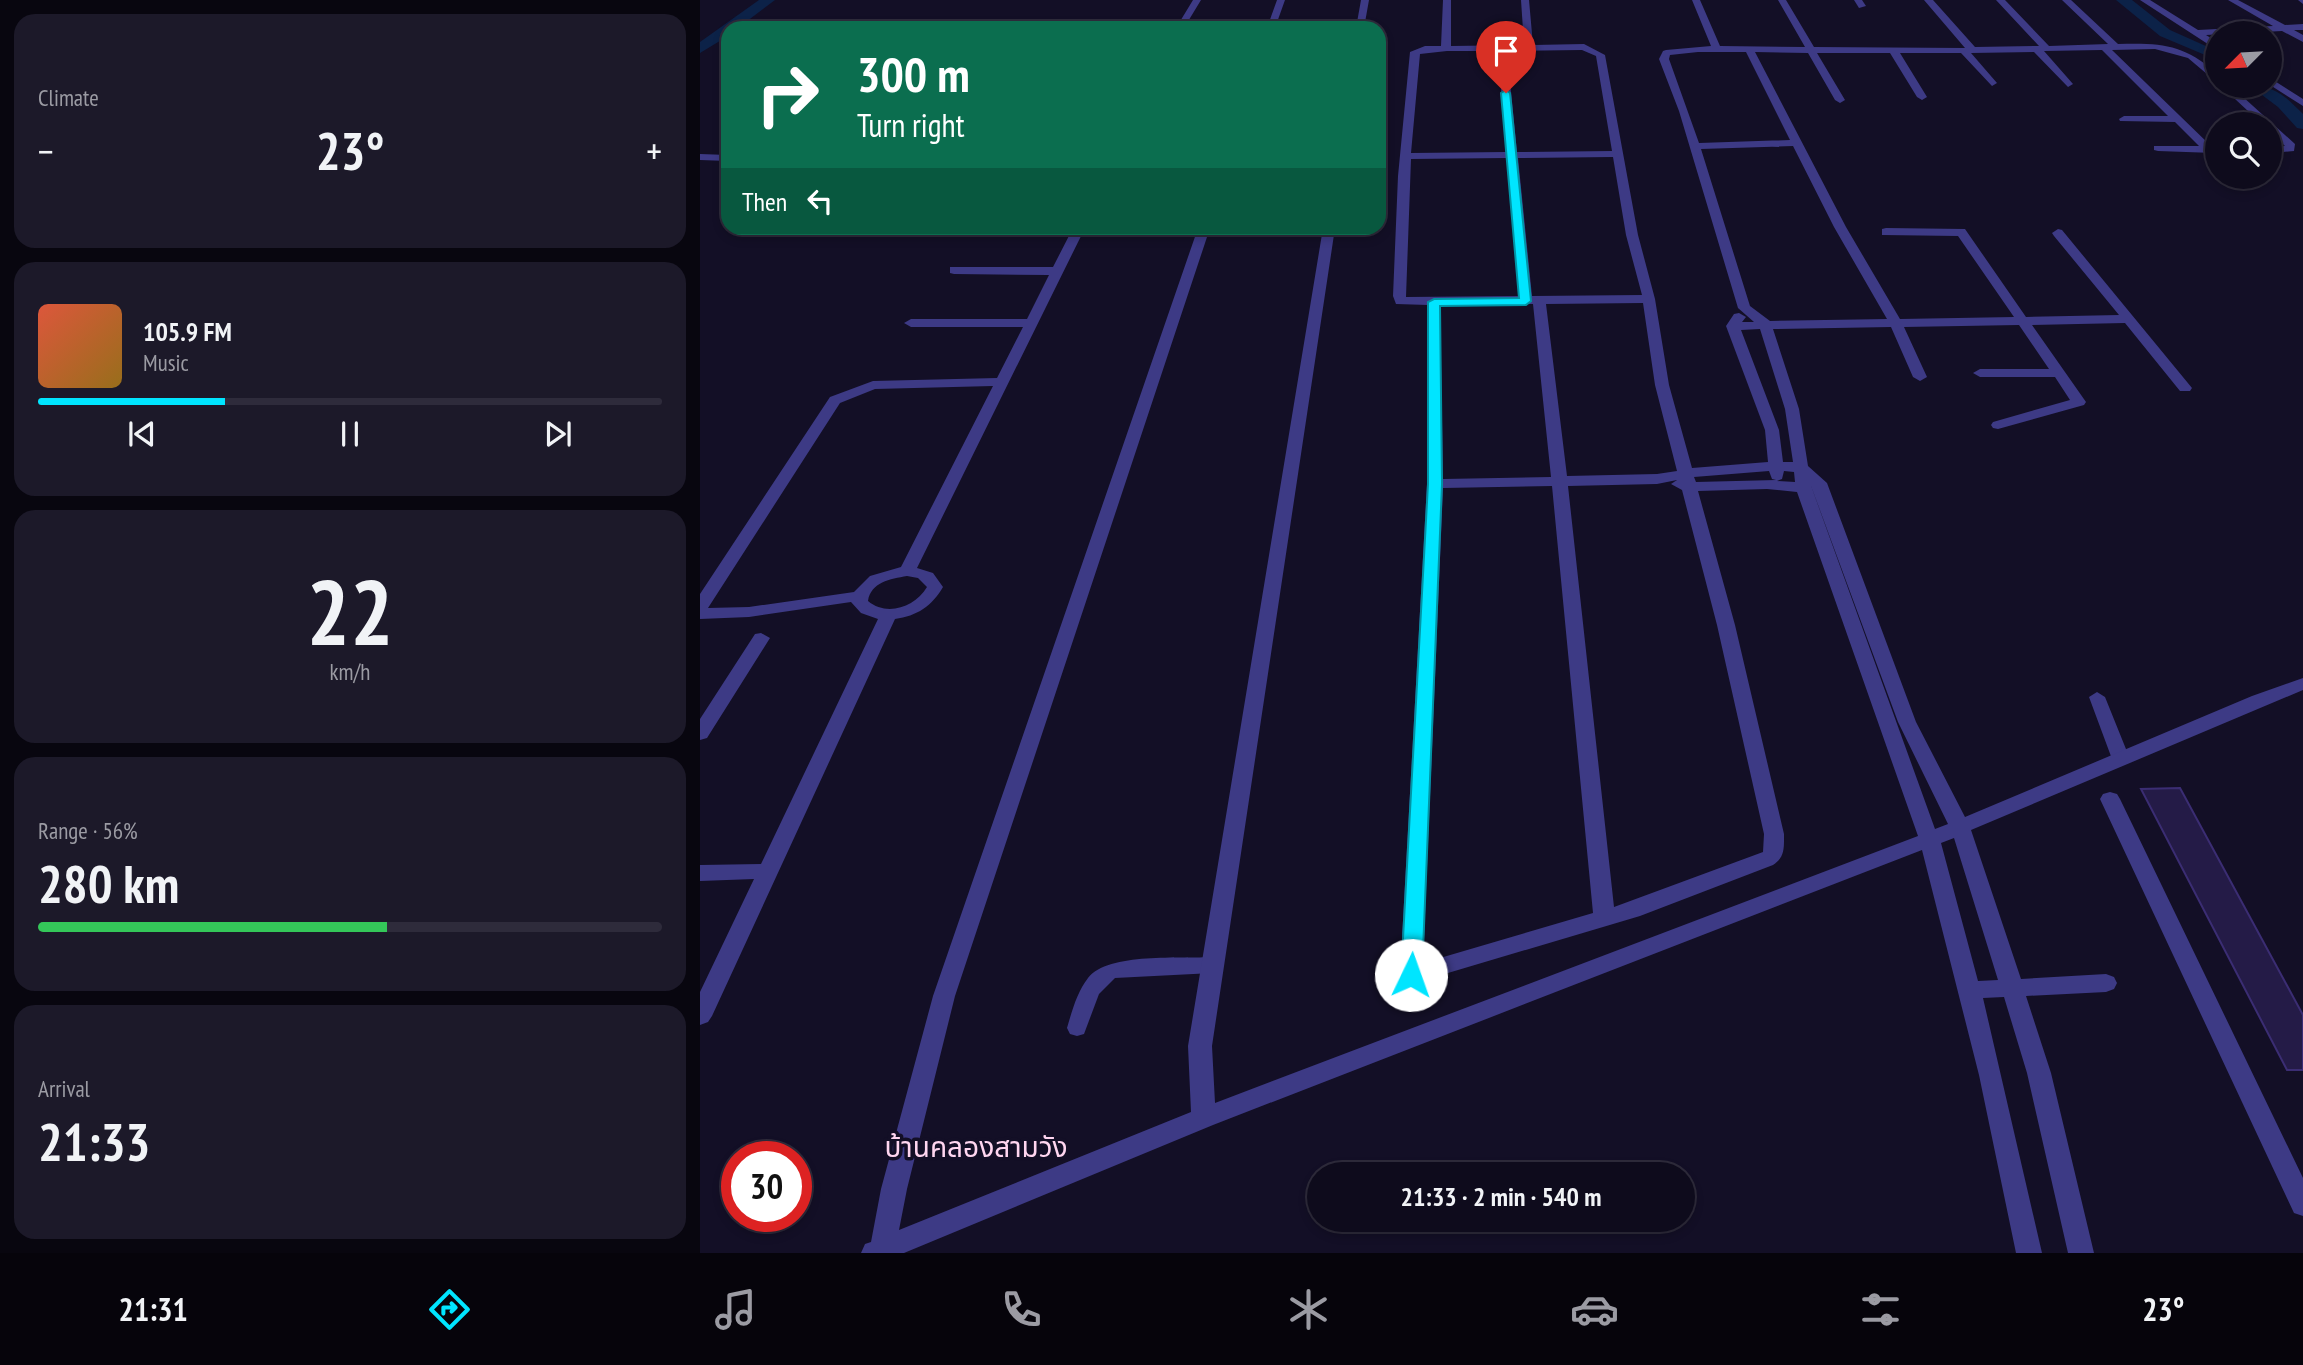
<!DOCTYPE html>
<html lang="en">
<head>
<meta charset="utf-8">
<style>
  :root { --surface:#0e0b1c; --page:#1c1929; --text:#f1f3f6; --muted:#9b9ba3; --line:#2e2b3b; --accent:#00e5ff }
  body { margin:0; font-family:"PT Sans Narrow","Noto Sans Thai",sans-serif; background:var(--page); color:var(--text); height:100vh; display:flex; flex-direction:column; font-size:26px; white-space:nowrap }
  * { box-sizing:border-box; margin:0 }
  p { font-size:23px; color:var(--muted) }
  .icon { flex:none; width:38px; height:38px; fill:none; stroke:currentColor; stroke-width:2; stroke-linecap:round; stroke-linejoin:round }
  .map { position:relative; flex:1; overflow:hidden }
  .drawer { display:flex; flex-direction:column; gap:14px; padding:14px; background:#08060f; width:700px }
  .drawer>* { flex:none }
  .guide { position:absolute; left:21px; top:21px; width:665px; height:214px; border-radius:21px; box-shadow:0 4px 10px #0003,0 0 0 2px var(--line); background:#0b6e4f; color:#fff; overflow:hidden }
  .needle { width:46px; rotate:246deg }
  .controls { position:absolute; left:1505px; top:21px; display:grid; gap:14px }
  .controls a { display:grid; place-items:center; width:77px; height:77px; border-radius:50%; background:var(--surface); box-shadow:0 4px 10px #0003,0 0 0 2px var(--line); font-size:35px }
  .speed { position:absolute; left:21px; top:1141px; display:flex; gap:14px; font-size:35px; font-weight:700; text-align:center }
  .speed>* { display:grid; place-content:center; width:91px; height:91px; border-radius:50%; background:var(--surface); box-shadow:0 4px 10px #0003,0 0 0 2px var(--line); line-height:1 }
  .speed .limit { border:10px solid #d22; background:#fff; color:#111 }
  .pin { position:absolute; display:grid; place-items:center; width:60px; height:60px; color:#fff; margin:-72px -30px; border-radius:50% 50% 50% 0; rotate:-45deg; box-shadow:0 0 7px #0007 }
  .pin .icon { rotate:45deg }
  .me { position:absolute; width:77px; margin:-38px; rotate:3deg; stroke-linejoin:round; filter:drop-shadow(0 0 5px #0008) }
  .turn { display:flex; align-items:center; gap:24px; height:147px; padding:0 21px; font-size:32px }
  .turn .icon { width:91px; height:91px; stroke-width:2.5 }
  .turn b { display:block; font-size:49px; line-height:60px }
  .then { display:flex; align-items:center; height:66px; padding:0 21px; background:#0003; gap:14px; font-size:26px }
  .big { font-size:52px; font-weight:700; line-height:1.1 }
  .drawer .widget { flex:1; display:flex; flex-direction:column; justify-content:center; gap:10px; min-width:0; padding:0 24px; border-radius:21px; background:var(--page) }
  .drawer .dial { align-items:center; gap:0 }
  .dial b { font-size:91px; line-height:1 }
  .song { display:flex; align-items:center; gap:21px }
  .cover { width:84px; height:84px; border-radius:10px; background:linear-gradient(135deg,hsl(10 70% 55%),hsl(40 70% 35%)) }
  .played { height:7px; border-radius:4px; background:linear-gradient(90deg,var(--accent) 30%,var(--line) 30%) }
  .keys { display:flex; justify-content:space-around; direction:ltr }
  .heat { display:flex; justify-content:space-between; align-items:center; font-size:38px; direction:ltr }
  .charge { height:10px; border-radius:5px; background:linear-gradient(90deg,#34c759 56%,var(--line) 0) }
  .trip { position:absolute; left:607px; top:1162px; width:388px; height:70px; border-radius:35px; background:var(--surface); box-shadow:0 4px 10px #0003,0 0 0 2px var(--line); font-weight:700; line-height:70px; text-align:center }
  .tab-bar { display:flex; height:112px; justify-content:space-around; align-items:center; background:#06040b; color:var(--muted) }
  .tab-bar .icon { width:49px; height:49px }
  .tab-bar .on { color:var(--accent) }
  .tab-bar b { font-size:32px; color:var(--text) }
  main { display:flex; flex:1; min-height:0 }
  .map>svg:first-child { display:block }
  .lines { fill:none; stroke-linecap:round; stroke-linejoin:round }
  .canal { fill:#0c2248; fill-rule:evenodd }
  .building { fill:#241b47; stroke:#3b2d73; stroke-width:2 }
  .lane { fill:#3d3a85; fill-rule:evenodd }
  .street { fill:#3d3a85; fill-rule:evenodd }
  .route { fill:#00e5ff; stroke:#0095a6; stroke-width:2 }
  .labels { text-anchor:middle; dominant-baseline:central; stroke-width:7; stroke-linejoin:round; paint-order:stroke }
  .near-quarter-label { font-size:28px; fill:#ffd6f0; stroke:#130f26 }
</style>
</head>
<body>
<main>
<section class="drawer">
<div class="widget"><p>Climate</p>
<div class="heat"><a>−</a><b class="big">23°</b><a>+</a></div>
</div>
<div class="widget">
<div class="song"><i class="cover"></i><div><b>105.9 FM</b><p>Music</p></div></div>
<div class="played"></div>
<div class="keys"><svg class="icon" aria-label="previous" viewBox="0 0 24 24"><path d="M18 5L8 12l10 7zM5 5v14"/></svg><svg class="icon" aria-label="pause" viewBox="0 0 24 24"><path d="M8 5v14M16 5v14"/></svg><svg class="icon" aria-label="next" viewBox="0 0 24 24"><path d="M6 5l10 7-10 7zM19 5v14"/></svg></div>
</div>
<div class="widget dial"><b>22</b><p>km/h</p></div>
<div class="widget"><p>Range · 56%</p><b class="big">280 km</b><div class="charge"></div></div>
<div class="widget"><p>Arrival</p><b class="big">21:33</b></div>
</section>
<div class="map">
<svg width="1603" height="1253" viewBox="0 0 1603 1253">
  <rect width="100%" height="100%" fill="#130f26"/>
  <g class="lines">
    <!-- canal -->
    <path class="canal" d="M59,0h16l-37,28h-10v8l-28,17v-11z
      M1416,0h16l38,30 47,21v9l-57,-24z
      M1550,86c25,-1 36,11 53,28v15l-6,-1 -19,-21z"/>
  </g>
  <!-- building -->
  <path class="building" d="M1480,788l123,227v55h-16l-146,-281z"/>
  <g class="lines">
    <!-- lane -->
    <path class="lane" d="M679,61l5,1 1,2 -6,3z
      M1397,692l8,5 25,62 -3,4h-12l-3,-4 -23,-62z
      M513,957l7,3 3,5 -3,5 -7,3 -98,5 -16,16 -15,40 -7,2 -7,-2 -3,-6c5,-17 10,-36 21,-50 20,-26 94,-19 125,-21z"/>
    <!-- street -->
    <path class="street" d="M493,0h8l-17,28h-8z
      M577,0h8l-10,28h-8z
      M661,0h8l-5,28h-8z
      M743,0h8v46l73,-1 -3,-45h8l4,45 51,-1 21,11 33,180 17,64 14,86 23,83 76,-6 -3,-32 -39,-104 8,-12 5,-1 7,4 -4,5h12l-16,-14 -59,-197 -20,-52 4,-8 3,-1 45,-4 -19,-46h8l20,46 85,1 -27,-47h8l28,47 151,1 -41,-48h9l42,47 64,-1 -43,-46h9l44,46 59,-2 -46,-44h9l47,44c45,-1 64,0 99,29v8l-3,-1 -26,-22 -33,-9 -43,1 100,97 5,1v4l-3,1 -56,-2 -4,-1v-4h45l-24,-24 -55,-1 -1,-2 5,-3h44l-66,-66 -58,1 29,33 -5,3 -34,-35 -63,1 26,30 -5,3 -31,-33h-61l27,44 -5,3 -5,-3 -27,-44h-73l28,47 -5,3 -5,-3 -27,-47 -53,-1 91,175 54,92 114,-2 -56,-81 -76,-1v-6l4,-1 79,1 61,88 93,-2 -65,-79 -2,-3 6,-4 4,1 130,158 -2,3h-10l-55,-68 -93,2 54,77 -2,3 -86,24 -5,-1 -2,-3 2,-3 77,-22 -15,-23h-75l-7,-4 7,-4h69l-30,-44 -115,2 23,50 -7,4 -7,-4 -22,-50 -118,2 26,80 9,57 19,17 89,239 49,95 287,-121 51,-18v12l-332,140 50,149 85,-5 8,3 3,6 -3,6 -8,3 -80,4 25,77 43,180h-26l-41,-180 -23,-76 -21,1 59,255h-26l-37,-178 -57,-225 -709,275 -309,128h-43l4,-9 6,-2 10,-53 52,-193 265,-768h12l-255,768 -48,193 -8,41 292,-118 -3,-66 135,-818h12l-123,818 3,57 703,-267 -121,-344 -30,-3 -69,2 37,134 49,209c0,14 1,23 -11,31l-133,51 -229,68 -8,-3 -3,-6 27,-491 1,-179 -32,-1 -3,-8 5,-120 12,-124 15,-6h16zM882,50l14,6 16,95 -95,1 -10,-101zM747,51h51l8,101 -95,1 9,-99zM998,52h48l44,88 -91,3 -30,-84 1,-4zM1093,146l41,81 53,92 -117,2 -20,-15 -49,-157zM913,157l13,78 16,60 -110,1 -14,-138zM807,158l12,138 -113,1 5,-138zM943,303l12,82 22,86 -20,3 -90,2 -21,-172zM830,304h3l18,173 -108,2 -3,-174zM1060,329l25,80 8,53h-10l-4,-32 -38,-100zM1069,471l3,8 4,1 -80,2 -2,-5zM1084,471l10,1 1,10 -18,-1 5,-2zM977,480l-6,4 11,6 35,135 47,209 -1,18 -149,55 -46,-421 89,-2zM1110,483l88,239 50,102 -13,5zM852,486l41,427 -170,50 20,-475zM1254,838l44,142 -20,1 -37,-138z
      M1154,0h8l4,6 -7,2z
      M1440,0h10l48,30 75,-4 -45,-26h10l47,25 18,-1v6h-9l9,5v7l-21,-11 -76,4 11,7v7l-3,-1z
      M1598,0h5v4z
      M1570,78l33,21v7l-33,-21z
      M1521,86h10l64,58 -1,7 -24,2v-6l15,-1 -15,-15v-7h-8z
      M0,154l28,1v6l-28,-1z
      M373,228h12l-168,340 16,5 10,14c-11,19 -26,29 -48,32l-183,397 -4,6 -8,3v-33l54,-113 -54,2v-16l61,-1 117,-245 -17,-6 -10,-11 -102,15 -49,2v-25l130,-197 43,-16 124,-3 26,-51h-112l-7,-4 7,-4h116l22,-44 -95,-1 -4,-1v-6h103zM293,386l-92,181 -31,9 -16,16 -105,15 -41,1 132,-205 35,-14zM207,576l11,2 9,9c-12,20 -40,30 -59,14 3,-19 22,-22 39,-25z
      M61,633l9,5 -63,100 -7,2v-21l55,-85z
      M1410,792l7,2 3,5 183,379v38l-9,-3 -194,-414 3,-5z"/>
  </g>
  <!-- route -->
  <path class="route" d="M806,90l4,3 21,208 -5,4 -86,1 2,178 -20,491 -3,6 -8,2 -7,-2 -3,-6 27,-491v-182l6,-3 85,-1 -18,-205z"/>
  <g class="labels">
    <!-- near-quarter labels -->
    <g class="near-quarter-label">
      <text x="276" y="1146">บ้านคลองสามวัง</text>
    </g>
  </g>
</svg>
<div class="controls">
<a><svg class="needle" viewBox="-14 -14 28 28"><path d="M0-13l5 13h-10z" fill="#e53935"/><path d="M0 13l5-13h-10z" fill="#9b9ba3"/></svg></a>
<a><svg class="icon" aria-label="search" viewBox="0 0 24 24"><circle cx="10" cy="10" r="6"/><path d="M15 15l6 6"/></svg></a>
</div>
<div class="speed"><div class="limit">30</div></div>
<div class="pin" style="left:806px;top:93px;background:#d93025"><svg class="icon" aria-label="arrive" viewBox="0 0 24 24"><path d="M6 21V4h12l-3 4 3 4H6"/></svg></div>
<svg class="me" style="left:711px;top:975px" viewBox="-20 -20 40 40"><circle r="19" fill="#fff"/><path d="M0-13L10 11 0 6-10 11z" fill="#00e5ff"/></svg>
<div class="trip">21:33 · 2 min · 540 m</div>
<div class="guide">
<div class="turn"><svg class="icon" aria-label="right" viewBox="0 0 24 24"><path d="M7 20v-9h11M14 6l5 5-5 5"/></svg><div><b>300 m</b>Turn right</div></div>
<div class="then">Then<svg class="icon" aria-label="left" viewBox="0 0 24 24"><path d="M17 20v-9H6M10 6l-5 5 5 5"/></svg></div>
</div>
</div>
</main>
<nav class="tab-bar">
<b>21:31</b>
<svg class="icon on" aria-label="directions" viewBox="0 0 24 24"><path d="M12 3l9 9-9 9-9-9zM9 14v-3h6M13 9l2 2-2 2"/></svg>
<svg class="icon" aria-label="music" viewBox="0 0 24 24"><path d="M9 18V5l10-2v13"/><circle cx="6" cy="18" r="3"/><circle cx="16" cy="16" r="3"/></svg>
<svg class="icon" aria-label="phone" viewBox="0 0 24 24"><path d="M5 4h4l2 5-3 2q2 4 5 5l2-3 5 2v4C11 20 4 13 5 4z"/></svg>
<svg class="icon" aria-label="climate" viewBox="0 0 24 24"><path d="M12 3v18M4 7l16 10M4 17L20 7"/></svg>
<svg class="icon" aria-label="car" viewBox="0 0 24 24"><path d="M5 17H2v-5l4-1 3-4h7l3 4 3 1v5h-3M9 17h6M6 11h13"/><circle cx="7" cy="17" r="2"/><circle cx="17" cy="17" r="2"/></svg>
<svg class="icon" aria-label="filters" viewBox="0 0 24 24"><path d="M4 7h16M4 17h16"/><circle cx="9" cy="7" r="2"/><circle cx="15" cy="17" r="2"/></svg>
<b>23°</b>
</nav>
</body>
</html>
